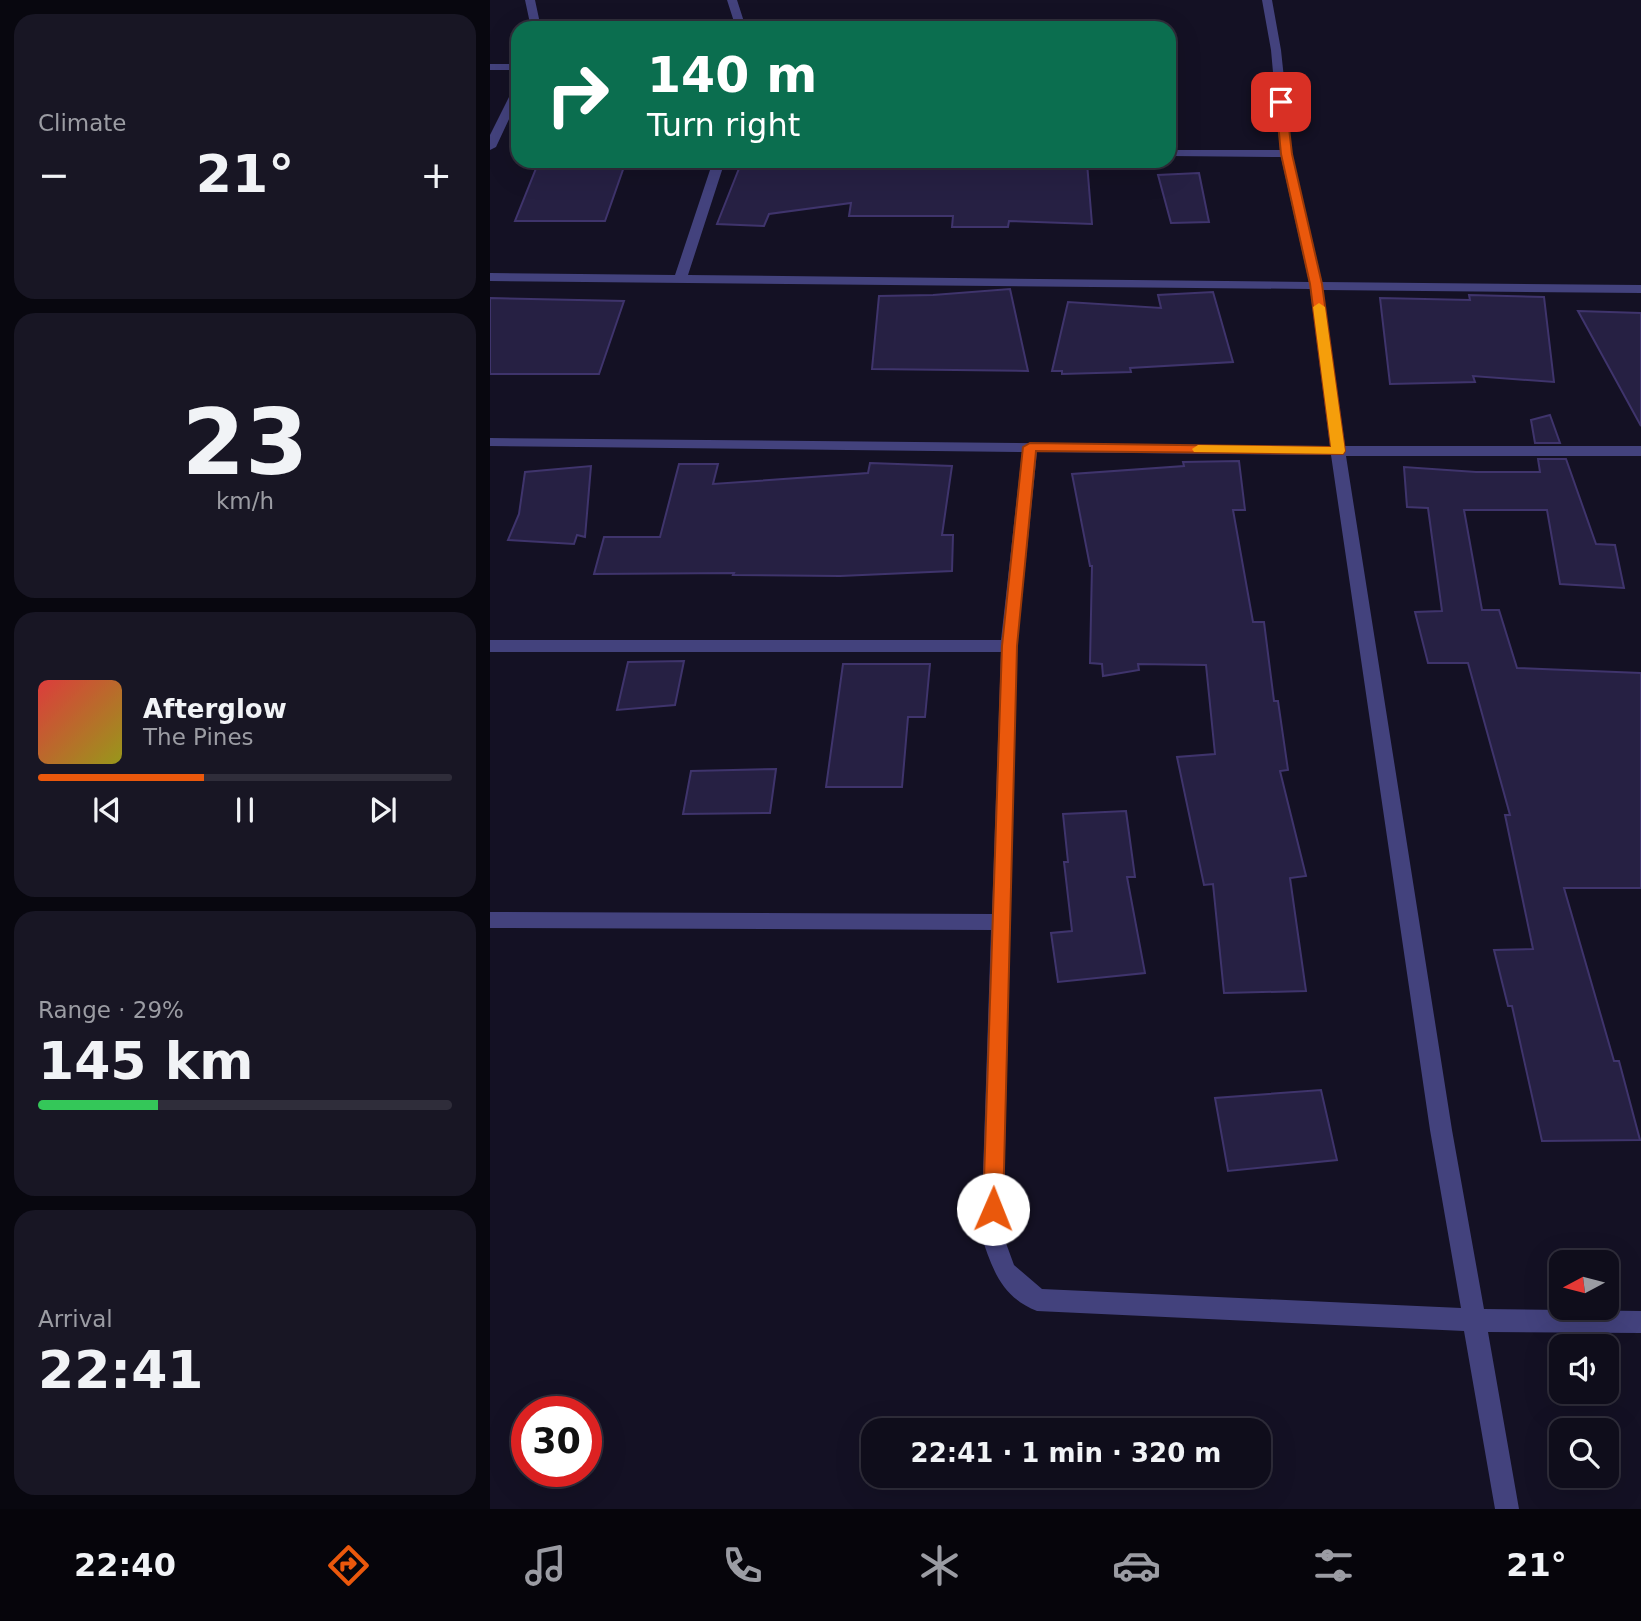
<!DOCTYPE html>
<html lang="en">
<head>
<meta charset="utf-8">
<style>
  :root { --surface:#0f0d1b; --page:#181624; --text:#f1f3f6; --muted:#9b9ca3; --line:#2f2d3a; --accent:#ea580c }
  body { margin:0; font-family:"DejaVu Sans",sans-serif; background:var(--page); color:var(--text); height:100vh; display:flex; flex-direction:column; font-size:26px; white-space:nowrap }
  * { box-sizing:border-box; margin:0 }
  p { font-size:23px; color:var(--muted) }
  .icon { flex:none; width:38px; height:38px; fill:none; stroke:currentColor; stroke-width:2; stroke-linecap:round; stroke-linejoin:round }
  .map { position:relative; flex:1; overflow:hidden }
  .drawer { display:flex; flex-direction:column; gap:14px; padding:14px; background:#08070f; width:490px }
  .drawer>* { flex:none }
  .top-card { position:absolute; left:21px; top:21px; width:665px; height:147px; border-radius:21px; box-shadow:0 7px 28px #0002,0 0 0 2px var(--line); background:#0b6e4f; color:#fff; overflow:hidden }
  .needle { width:46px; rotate:263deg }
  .controls { position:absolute; left:1059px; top:1250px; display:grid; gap:14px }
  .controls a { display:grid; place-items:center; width:70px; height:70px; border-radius:14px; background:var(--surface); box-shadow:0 7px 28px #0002,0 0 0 2px var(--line); font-size:35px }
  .speed { position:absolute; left:21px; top:1396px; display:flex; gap:14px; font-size:35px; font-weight:700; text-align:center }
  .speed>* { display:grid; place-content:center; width:91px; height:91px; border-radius:50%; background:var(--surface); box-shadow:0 7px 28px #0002,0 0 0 2px var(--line); line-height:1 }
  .speed .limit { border:10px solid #d22; background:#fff; color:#111 }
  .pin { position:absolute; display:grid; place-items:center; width:60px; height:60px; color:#fff; margin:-30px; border-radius:14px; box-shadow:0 4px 10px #0006 }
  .me { position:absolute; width:77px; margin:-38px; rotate:1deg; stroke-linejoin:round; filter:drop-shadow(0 0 5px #0008) }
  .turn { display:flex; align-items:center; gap:24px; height:147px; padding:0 21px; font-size:32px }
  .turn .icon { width:91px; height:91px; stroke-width:2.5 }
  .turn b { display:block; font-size:49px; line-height:60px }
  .big { font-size:52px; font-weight:700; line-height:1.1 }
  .drawer .tile { flex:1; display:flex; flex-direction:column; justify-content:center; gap:10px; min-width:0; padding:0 24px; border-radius:21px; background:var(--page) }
  .drawer .dial { align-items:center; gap:0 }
  .dial b { font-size:91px; line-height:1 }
  .song { display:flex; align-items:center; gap:21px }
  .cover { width:84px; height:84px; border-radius:10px; background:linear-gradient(135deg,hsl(0 70% 55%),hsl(60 70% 35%)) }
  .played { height:7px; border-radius:4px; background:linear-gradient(90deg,var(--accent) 40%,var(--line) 40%) }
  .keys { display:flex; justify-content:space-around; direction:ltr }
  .heat { display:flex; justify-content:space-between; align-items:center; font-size:38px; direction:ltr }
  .charge { height:10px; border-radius:5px; background:linear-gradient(90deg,#34c759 29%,var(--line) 0) }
  .trip { position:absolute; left:371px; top:1418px; width:410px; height:70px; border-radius:21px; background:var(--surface); box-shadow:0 7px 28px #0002,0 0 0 2px var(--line); font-weight:700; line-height:70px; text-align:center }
  .tab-bar { display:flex; height:112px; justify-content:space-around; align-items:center; background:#06050b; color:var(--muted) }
  .tab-bar .icon { width:49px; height:49px }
  .tab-bar .current { color:var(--accent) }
  .tab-bar b { font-size:32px; color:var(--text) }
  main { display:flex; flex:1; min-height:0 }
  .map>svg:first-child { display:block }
  .building { fill:#262043; stroke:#3f346c; stroke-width:2 }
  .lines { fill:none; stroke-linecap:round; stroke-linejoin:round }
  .minor { fill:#43427d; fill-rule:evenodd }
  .route { fill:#ea580c; stroke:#983908; stroke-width:2 }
  .slow { fill:#f59e0b }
</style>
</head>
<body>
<main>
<section class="drawer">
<div class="tile"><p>Climate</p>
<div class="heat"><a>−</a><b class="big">21°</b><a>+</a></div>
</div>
<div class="tile dial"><b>23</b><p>km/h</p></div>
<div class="tile">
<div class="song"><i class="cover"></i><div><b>Afterglow</b><p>The Pines</p></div></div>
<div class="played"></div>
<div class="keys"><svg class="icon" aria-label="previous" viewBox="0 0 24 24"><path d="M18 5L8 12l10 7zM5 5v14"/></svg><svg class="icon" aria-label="pause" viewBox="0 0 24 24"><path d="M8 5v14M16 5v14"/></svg><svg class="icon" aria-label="next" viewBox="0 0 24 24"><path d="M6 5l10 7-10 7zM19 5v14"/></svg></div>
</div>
<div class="tile"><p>Range · 29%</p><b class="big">145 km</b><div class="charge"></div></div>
<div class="tile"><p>Arrival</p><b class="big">22:41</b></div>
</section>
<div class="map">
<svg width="1151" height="1509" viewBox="0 0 1151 1509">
  <rect width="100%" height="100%" fill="#141124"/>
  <!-- building -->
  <path class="building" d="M49,161h87l-21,60h-90z
    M252,161h63l-1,4 283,-2 5,61 -83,-3 -1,6h-56l1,-11h-104l2,-13 -82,11 -5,12 -47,-2z
    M709,173l10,49 -38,1 -13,-48z
    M520,289l18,82 -156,-2 7,-73 54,-1z
    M723,292l20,70 -103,6 1,4 -69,2v-3h-10l16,-69 93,6 -3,-13z
    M979,295l75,2 10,85 -81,-6 2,6 -85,2 -10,-86 90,2z
    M0,298l134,3 -25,73h-109z
    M1088,311l63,2v113z
    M1060,415l10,28h-25l-4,-23z
    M1048,459h28l30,85 19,1 9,43 -64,-4 -13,-74h-83l18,100h17l18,58 124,5v215h-77l50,173h5l21,79 -98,1 -30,-135h-4l-14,-56 39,-1 -28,-134h5l-42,-152h-40l-13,-51 27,-1 -14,-103 -21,-1 -3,-40 72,5h64z
    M749,461l6,49h-12l20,112h11l10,79h4l10,69 -8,1 26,105 -16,2 16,113 -82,2 -11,-109 -9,1 -27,-128 38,-3 -9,-89 -68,-1 1,6 -36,6 -1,-12 -12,-1 2,-97h-2l-18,-92 112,-8 -1,-4z
    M380,463l82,3 -10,69h11l-1,36 -112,5 -107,-1 1,-2 -140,1 10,-37h56l19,-73h39l-5,20 155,-11z
    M101,466l-6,71 -8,-2 -3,9 -66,-4 11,-26 6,-42z
    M194,661l-9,44 -58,5 11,-48z
    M353,664h87l-5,53h-17l-6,70h-76z
    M286,769l-6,44 -87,1 8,-43z
    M636,811l9,66h-8l18,96 -87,9 -7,-49 21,-2 -8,-69h4l-5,-48z
    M831,1090l16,70 -109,11 -13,-73z"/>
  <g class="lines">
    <!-- minor -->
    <path class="minor" d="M35,0h10l6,28h-10z
      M237,0h10l9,28h-10z
      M772,0h10l9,50 11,104 30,128 319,3v8l-318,-3 22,156h296v10h-295l106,674 32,179 157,2v22l-153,-1 31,177h-24l-31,-178 -427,-20c-36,-14 -45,-43 -56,-76l10,-305 -501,-2v-16l502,2 9,-262h-511v-12h511l21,-188 -532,-6v-8l840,8 -20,-157 -820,-8v-8l185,2 38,-114h12l-37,114 621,7 -28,-125 -112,-1v-6h111l-9,-100zM547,452l294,3 99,675 31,178 -419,-19 -28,-24 -11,-30 14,-589z
      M0,64h28v6h-28z
      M28,86v14l-22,47 -6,3v-15l23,-46z"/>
  </g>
  <!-- route -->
  <path class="route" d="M791,99l5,3 6,52 30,130 23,167 -2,3 -307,-3 -19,195 -14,563 -3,7 -7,3 -7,-3 -3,-7 19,-563 21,-199 7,-4 301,4 -21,-163 -29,-130 -5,-52z"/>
  <!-- slow -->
  <path class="slow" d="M829,303l6,4 20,144 -2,3 -149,-2 -2,-3 6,-4 133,2 -18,-140z"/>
</svg>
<div class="controls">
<a><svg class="needle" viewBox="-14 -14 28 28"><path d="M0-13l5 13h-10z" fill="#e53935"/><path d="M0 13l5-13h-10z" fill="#9b9ca3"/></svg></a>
<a><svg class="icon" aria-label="sound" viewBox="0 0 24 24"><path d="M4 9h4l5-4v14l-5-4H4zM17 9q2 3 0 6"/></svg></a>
<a><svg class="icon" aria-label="search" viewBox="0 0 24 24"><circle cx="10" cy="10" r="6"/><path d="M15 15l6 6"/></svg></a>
</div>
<div class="speed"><div class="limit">30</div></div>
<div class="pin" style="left:791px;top:102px;background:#d93025"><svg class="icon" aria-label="arrive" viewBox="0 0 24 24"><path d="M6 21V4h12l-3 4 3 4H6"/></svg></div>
<svg class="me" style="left:503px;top:1209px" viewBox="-20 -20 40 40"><circle r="19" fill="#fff"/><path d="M0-13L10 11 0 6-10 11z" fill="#ea580c"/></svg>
<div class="trip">22:41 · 1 min · 320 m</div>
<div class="top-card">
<div class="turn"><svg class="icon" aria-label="right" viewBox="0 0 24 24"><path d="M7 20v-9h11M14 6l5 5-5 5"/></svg><div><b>140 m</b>Turn right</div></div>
</div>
</div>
</main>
<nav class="tab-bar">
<b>22:40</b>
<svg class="icon current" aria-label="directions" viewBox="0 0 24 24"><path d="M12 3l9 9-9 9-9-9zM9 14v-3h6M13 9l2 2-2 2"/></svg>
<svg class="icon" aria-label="music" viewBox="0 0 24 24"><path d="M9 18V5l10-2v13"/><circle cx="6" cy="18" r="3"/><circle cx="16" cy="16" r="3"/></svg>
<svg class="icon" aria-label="phone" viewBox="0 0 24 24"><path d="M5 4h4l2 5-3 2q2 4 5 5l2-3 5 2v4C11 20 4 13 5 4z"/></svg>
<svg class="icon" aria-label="climate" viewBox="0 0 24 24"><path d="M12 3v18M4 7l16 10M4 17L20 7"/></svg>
<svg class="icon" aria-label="car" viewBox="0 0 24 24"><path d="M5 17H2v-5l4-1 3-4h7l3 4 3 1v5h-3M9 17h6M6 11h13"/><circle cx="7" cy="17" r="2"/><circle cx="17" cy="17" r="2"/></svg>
<svg class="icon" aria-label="filters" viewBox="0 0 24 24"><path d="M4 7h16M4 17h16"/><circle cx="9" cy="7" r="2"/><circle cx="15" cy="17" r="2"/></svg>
<b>21°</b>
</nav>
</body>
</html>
